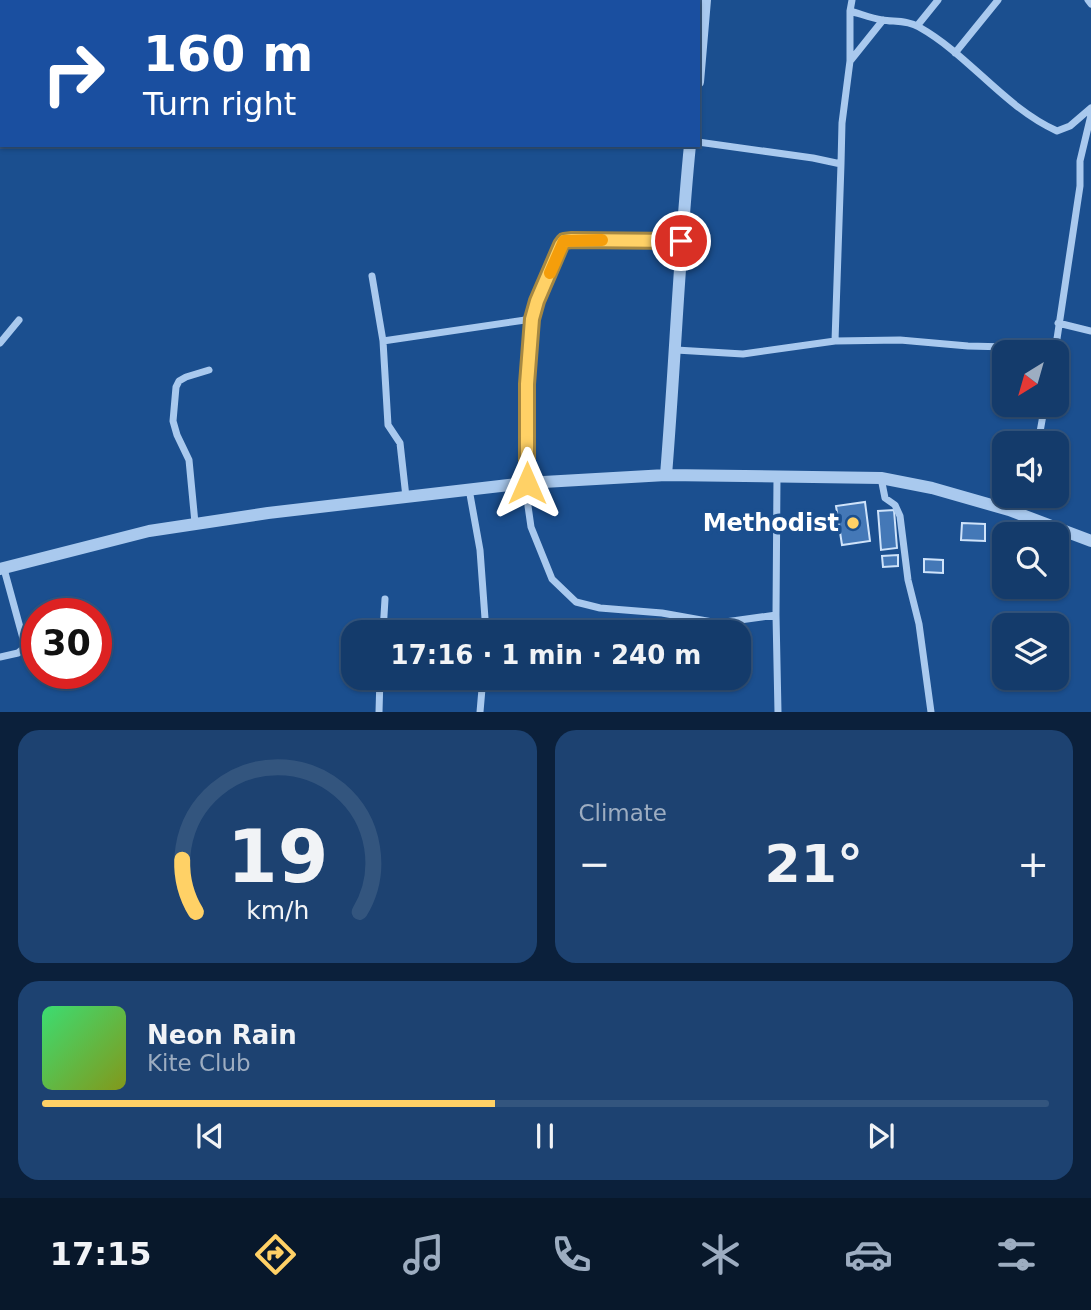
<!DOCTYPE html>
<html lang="en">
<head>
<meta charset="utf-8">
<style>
  :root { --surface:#143b6b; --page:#1d4271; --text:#f1f3f6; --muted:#9dadc1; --line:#33557e; --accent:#ffd166 }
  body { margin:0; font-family:"DejaVu Sans",sans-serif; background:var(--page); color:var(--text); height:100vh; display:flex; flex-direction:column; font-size:26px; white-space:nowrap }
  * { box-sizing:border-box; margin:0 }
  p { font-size:23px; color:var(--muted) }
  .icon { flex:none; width:38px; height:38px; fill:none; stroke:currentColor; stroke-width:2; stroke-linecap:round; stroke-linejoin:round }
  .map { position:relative; height:712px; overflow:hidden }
  .sheet { display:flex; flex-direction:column; gap:18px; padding:18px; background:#0b203b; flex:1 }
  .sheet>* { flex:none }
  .guide { position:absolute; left:0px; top:0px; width:700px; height:147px; box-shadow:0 2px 5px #0004,0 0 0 2px var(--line); background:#1a4fa0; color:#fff; overflow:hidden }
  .needle { width:46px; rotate:217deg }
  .tools { position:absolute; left:992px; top:340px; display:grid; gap:14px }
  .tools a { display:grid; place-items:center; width:77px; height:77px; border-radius:14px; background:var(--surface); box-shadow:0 2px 5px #0004,0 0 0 2px var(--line); font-size:35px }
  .speed { position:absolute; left:21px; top:598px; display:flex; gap:14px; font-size:35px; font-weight:700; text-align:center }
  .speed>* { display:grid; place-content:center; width:91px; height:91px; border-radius:50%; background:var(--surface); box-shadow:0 2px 5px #0004,0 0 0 2px var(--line); line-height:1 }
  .speed .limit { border:10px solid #d22; background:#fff; color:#111 }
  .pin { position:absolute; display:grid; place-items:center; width:60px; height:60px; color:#fff; margin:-30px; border:4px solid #fff; border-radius:50%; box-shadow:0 2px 7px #0007 }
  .me { position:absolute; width:77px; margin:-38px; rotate:0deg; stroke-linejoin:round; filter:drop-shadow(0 0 5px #0008) }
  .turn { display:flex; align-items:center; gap:24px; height:147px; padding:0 28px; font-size:32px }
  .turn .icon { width:91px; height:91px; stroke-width:2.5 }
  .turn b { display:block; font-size:49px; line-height:60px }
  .big { font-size:52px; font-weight:800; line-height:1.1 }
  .sheet .widget { flex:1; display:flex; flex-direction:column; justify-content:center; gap:10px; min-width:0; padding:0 24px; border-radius:21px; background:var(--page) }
  .sheet .dial { align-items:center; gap:0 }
  .dial svg { height:182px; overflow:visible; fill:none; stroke:var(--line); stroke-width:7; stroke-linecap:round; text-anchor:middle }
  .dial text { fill:var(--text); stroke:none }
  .song { display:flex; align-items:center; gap:21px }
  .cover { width:84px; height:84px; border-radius:10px; background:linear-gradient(135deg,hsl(140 70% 55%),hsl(70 70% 35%)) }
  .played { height:7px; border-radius:4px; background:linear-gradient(90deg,var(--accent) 45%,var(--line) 45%) }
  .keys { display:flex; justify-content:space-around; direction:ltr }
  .heat { display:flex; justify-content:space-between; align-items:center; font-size:38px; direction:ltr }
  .sheet .tiles { flex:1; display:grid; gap:18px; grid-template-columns:1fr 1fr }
  .widget:last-child { grid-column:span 2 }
  .trip { position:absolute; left:341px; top:620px; width:410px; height:70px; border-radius:21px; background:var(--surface); box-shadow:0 2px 5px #0004,0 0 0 2px var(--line); font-weight:800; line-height:70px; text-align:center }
  .tabs { display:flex; height:112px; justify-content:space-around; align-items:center; background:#08182b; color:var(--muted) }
  .tabs .icon { width:49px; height:49px }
  .tabs .active { color:var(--accent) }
  .tabs b { font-size:32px; color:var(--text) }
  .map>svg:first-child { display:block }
  .building { fill:#4478b7; stroke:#cfe3fa; stroke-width:2 }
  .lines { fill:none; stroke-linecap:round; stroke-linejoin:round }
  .minor { stroke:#a9c9ee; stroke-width:7 }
  .tertiary { stroke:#a9c9ee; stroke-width:12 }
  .route-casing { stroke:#a68842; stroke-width:18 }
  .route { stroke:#ffd166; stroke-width:12 }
  .slow { stroke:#f59e0b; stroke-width:12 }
  .poi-dot { fill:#ffd166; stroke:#1b4f8f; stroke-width:2.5 }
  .labels { text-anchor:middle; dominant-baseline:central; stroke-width:7; stroke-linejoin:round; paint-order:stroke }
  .poi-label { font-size:24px; font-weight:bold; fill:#fff; stroke:#1b4f8f; text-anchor:end }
</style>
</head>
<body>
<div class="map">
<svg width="1091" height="712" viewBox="0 0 1091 712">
  <rect width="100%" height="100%" fill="#1b4f8f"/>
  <!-- building -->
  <path class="building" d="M865,502l5,39 -28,4 -6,-39z
    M894,510l3,38 -16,2 -3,-39z
    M962,523l23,1v17l-24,-1z
    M1057,550h3l-2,49h-18v-13h17z
    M898,555v11l-15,1 -1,-11z
    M924,559l19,1v13l-19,-1z"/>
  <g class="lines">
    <!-- minor -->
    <path class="minor" d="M292,0l1,2
      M1088,0l3,4
      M850,11l2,-11
      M917,26l21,-26
      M955,53l43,-53
      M851,60l32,-40
      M698,142l115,16 28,6 1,-41 8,-62v-50c11,3 21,7 32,9 12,2 25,0 37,7 50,28 85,80 138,104l13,-5 21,-18
      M681,241l-109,-1 -8,1 -3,4 -24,56 -5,18 -5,65 1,122 3,21 21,52 24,23 24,6 62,5 56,10 58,-8
      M372,276l11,65 5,84 12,18 6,54
      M1058,323l33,8
      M383,341l149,-22
      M835,341l6,-177
      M0,343l19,-23
      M676,350l67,4 92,-13 65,-1 68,6 88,2
      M1055,352l25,-166v-25l11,-46
      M1038,443l7,-39
      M777,477l-1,138 2,97
      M881,478l4,20 10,7 5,11 8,64 11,44 12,88
      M469,489l11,61 6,82
      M1009,510l10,-15
      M195,523l-6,-63 -12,-25 -4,-14 3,-34 3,-6 7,-4 23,-7
      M383,632l2,-33
      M0,657l18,-4 6,-5v-6l-20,-73
      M379,712l1,-35
      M480,712l3,-35"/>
    <!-- tertiary -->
    <path class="tertiary" d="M698,82l7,-82
      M666,475c9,-110 13,-220 24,-330
      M0,569l149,-38 119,-18 258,-30 140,-8 215,3 51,10 77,22 82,31"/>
  </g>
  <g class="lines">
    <!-- route casing -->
    <g class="route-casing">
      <path id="route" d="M527,483v-99l5,-65 5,-18 24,-56 3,-4 8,-1 109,1"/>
    </g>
    <!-- route -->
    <use href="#route" class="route"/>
    <!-- slow -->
    <path class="slow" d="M550,273l14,-32 38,-1"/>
  </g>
  <!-- markers -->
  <circle class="poi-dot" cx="853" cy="523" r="7"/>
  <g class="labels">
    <!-- poi labels -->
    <g class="poi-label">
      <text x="839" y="523">Methodist</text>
    </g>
  </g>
</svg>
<div class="tools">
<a><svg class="needle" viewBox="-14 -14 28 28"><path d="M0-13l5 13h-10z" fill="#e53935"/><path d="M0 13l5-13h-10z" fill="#9dadc1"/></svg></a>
<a><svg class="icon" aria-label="sound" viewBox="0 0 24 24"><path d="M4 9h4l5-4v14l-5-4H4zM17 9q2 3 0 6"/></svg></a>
<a><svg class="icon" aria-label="search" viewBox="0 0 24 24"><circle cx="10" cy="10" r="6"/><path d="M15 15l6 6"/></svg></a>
<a><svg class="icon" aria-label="layers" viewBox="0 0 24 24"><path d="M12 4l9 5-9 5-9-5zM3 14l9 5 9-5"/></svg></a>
</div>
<div class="speed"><div class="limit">30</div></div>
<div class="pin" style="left:681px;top:241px;background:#d93025"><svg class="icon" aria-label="arrive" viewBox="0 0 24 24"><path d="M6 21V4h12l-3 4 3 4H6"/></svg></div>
<svg class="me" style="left:527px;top:483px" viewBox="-20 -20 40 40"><path d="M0-17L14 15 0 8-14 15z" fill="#ffd166" stroke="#fff" stroke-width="4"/></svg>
<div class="trip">17:16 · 1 min · 240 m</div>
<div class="guide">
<div class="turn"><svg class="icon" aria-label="right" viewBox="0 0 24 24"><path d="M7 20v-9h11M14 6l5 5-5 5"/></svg><div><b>160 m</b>Turn right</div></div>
</div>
</div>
<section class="sheet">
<div class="tiles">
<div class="widget dial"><svg viewBox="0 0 100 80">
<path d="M14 69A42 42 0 1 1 86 69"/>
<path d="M14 69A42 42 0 0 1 8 46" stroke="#ffd166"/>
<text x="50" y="56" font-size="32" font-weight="700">19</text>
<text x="50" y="72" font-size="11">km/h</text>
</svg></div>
<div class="widget"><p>Climate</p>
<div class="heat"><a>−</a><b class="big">21°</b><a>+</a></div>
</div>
<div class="widget">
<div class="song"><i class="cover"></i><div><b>Neon Rain</b><p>Kite Club</p></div></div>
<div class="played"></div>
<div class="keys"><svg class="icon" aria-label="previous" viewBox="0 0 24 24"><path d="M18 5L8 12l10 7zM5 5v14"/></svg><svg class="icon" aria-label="pause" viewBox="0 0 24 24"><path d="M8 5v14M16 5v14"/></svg><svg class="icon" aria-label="next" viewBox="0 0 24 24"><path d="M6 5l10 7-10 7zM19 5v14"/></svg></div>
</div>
</div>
</section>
<nav class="tabs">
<b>17:15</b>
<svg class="icon active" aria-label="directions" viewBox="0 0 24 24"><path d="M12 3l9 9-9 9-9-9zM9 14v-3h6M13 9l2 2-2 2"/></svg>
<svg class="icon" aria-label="music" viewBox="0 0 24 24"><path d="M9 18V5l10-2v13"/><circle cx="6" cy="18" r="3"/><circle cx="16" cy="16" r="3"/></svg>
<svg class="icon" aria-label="phone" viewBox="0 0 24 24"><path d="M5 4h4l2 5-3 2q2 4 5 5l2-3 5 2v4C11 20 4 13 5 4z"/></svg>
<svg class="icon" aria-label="climate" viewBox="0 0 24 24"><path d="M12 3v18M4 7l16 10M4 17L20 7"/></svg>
<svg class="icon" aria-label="car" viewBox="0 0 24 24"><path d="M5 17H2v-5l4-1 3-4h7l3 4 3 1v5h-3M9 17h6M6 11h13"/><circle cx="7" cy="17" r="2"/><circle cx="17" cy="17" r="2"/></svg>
<svg class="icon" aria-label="filters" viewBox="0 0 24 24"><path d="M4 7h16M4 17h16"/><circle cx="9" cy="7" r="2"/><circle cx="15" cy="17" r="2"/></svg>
</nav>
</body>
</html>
